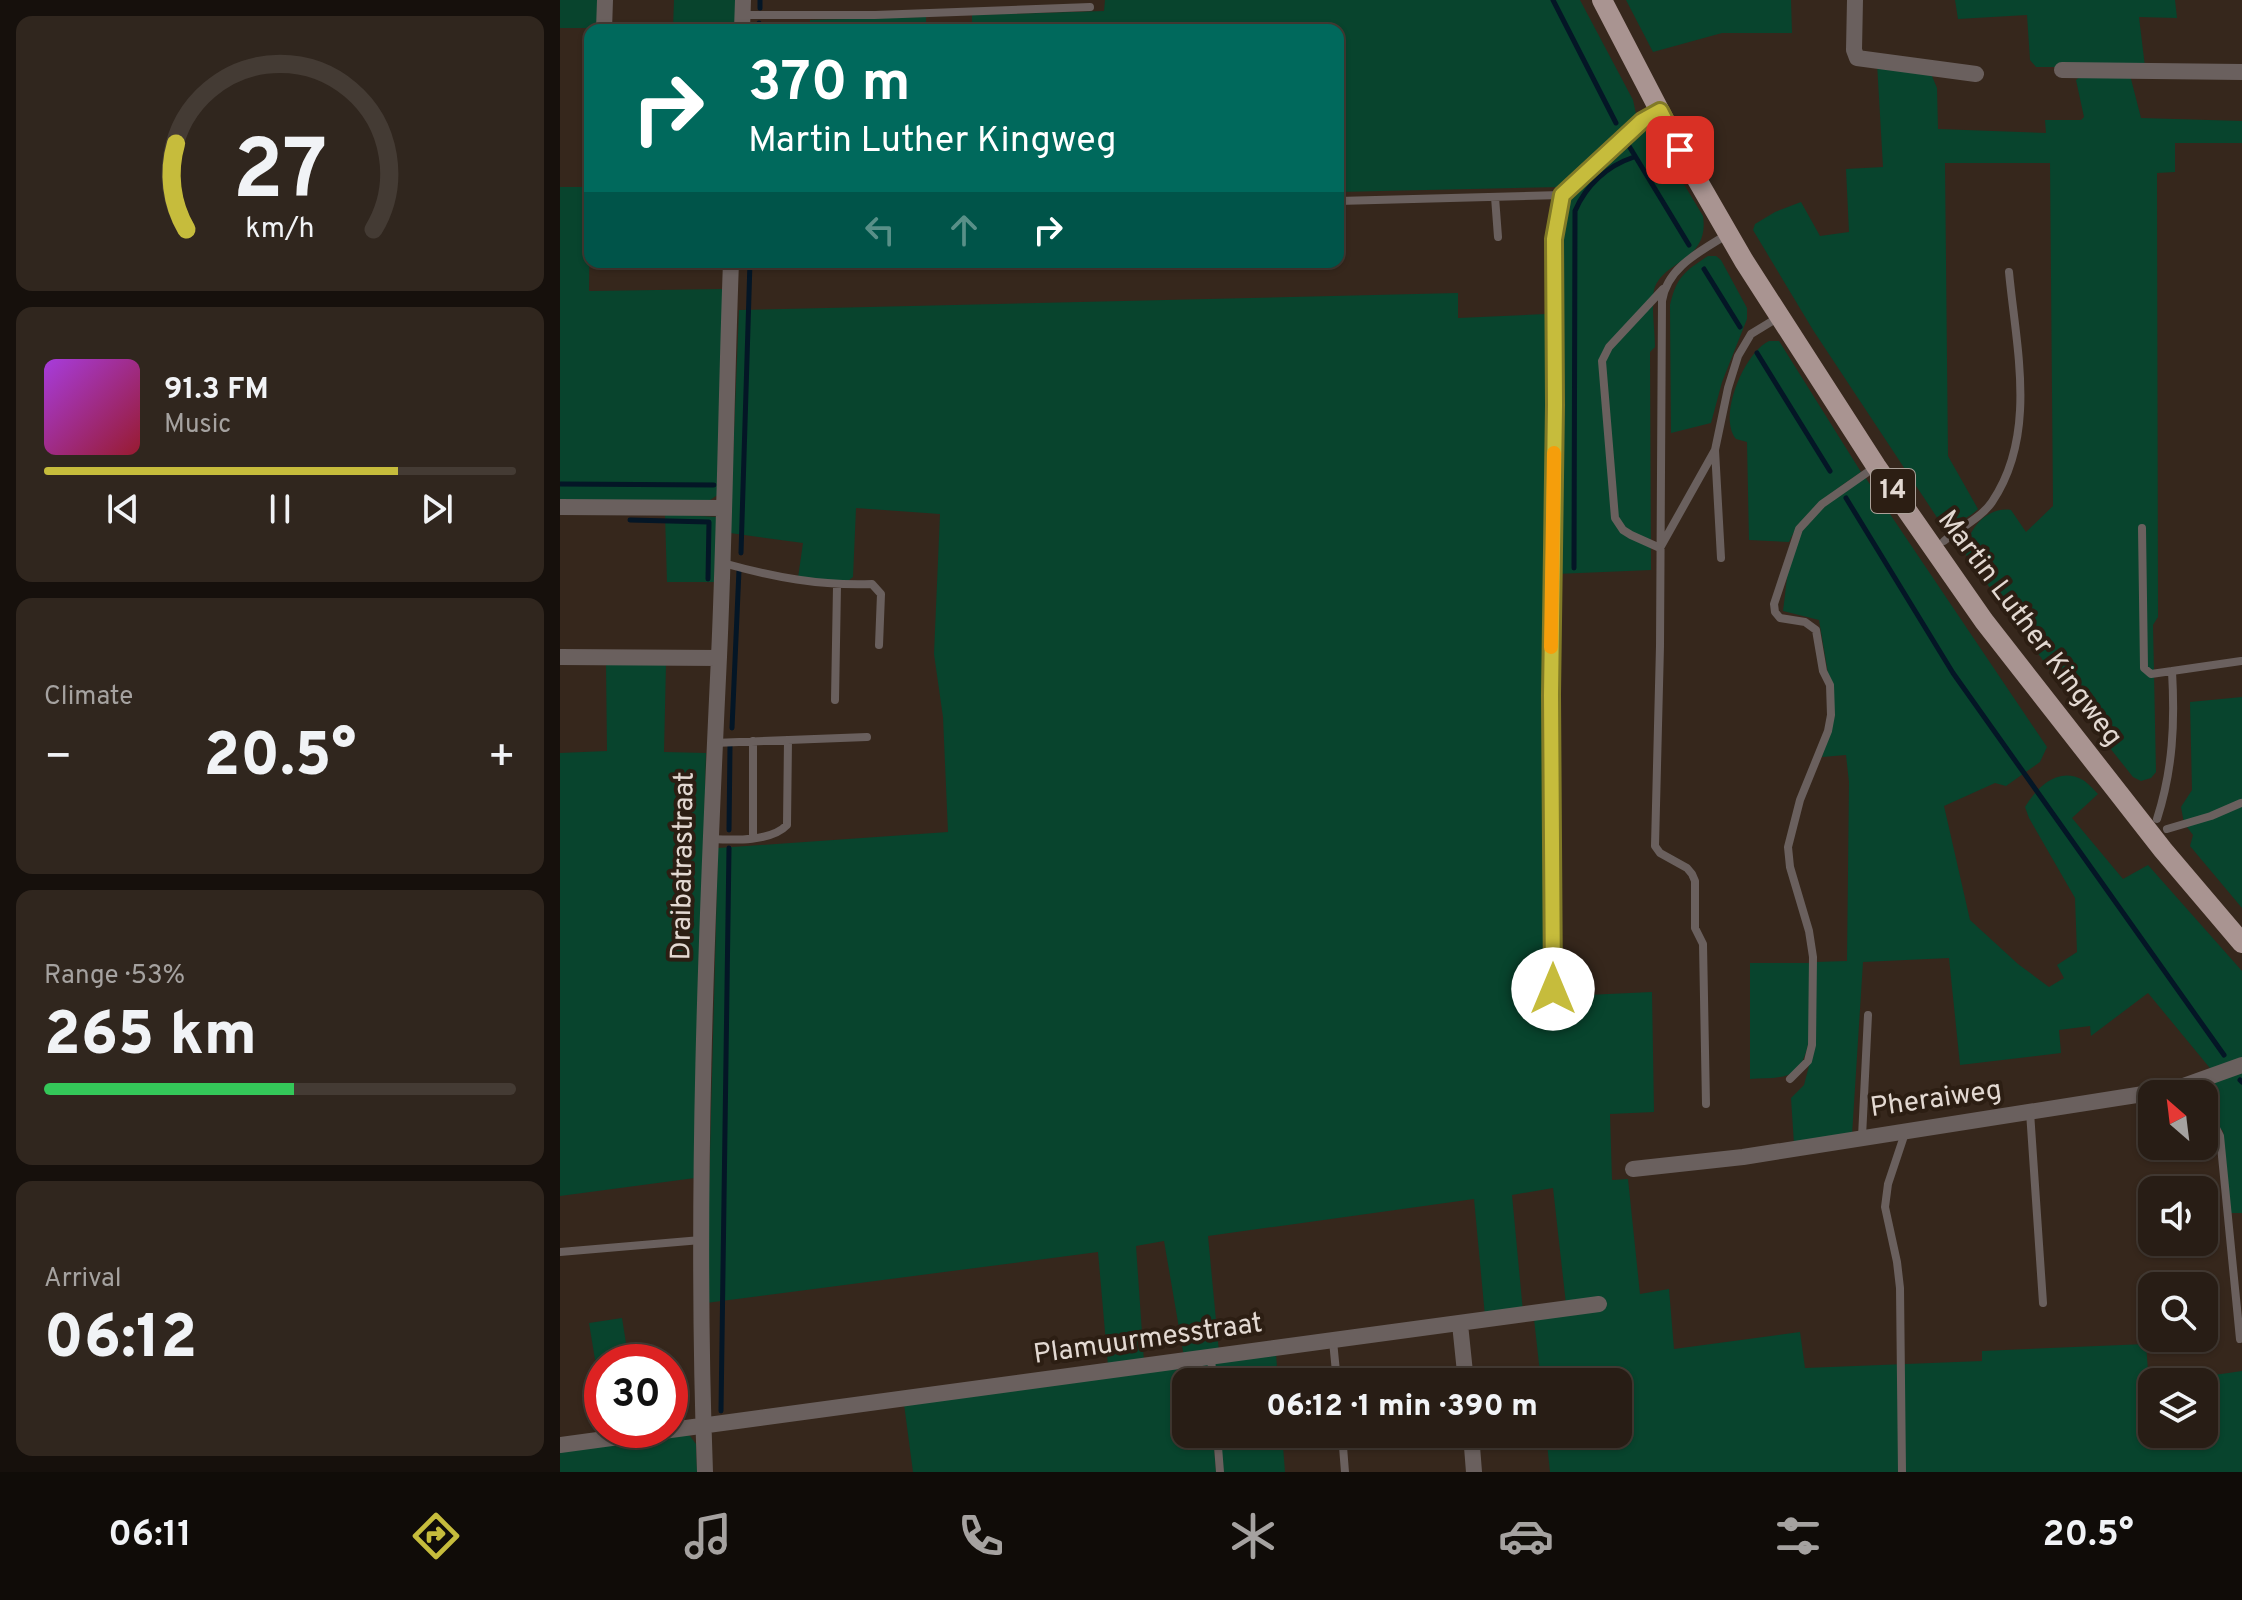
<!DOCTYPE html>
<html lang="en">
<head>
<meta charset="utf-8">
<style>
  :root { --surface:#281d15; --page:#30261e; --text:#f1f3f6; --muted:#a5a2a0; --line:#443b34; --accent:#c6bc3c }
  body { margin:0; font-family:Overpass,sans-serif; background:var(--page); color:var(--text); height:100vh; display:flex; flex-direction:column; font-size:30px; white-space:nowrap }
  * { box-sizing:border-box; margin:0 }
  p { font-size:26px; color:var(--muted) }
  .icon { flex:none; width:44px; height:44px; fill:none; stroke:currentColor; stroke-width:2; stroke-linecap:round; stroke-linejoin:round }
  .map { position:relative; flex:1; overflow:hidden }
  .details { display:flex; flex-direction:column; gap:16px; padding:16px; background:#16100c; width:560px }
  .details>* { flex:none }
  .banner { position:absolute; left:24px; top:24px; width:760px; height:244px; border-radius:16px; box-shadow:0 2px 6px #0004,0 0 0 2px var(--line); background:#00695c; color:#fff; overflow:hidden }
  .needle { width:52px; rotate:332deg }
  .fabs { position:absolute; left:1578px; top:1080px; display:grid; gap:16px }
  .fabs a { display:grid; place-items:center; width:80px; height:80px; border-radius:16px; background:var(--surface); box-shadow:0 2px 6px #0004,0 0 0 2px var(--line); font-size:40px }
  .speed { position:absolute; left:24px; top:1344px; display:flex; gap:16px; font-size:40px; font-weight:700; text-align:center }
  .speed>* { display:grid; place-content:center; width:104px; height:104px; border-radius:50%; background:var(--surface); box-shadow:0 2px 6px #0004,0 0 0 2px var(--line); line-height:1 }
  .speed .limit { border:12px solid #d22; background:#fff; color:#111 }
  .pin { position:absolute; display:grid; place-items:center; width:68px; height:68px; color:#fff; margin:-34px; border-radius:16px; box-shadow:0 4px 12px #0006 }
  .me { position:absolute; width:88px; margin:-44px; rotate:0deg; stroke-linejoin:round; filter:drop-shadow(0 0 6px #0008) }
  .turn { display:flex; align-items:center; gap:28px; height:168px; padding:0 32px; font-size:36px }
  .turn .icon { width:104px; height:104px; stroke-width:2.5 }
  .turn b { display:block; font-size:56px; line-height:68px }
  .lanes { display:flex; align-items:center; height:76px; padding:0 32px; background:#0003; justify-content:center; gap:40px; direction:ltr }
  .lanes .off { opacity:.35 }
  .big { font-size:60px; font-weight:800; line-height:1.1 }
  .details .widget { flex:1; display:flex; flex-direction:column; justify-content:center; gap:12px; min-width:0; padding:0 28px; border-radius:16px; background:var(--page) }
  .details .dial { align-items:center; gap:0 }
  .dial svg { height:208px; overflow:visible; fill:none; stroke:var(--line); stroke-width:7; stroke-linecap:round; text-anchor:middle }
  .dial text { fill:var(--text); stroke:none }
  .song { display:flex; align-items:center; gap:24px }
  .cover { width:96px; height:96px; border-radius:12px; background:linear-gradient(135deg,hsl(280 70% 55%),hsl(350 70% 35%)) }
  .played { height:8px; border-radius:4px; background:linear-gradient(90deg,var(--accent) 75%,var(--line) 75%) }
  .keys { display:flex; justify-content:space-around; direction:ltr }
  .heat { display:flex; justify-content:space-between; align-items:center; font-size:44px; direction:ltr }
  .charge { height:12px; border-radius:6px; background:linear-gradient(90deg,#34c759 53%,var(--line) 0) }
  .trip { position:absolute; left:612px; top:1368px; width:460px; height:80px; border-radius:16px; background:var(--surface); box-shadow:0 2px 6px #0004,0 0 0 2px var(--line); font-weight:800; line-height:80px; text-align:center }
  .menu { display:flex; height:128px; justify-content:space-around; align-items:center; background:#100c08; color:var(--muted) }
  .menu .icon { width:56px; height:56px }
  .menu .selected { color:var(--accent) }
  .menu b { font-size:36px; color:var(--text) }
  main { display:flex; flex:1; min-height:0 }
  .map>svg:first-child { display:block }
  .green { fill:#08442d }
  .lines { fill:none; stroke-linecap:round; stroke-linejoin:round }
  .stream { stroke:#041626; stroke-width:5 }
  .lane { stroke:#6a605e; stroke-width:8 }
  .street { stroke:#6a605e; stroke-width:16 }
  .primary { stroke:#a99491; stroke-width:20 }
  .route-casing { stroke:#817a27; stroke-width:20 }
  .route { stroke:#c6bc3c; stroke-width:14 }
  .slow { stroke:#f59e0b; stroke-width:14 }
  .labels { text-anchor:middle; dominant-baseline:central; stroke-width:8; stroke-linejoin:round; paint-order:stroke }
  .shield { fill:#2c1e13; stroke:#aca199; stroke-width:2 }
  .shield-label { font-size:26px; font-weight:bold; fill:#e3d9d2 }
  .street-label { font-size:28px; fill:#e3d9d2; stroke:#2c1e13 }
</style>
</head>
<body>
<main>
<section class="details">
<div class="widget dial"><svg viewBox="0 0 100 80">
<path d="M14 69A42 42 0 1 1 86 69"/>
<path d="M14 69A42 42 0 0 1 10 36" stroke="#c6bc3c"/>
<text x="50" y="56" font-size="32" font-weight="700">27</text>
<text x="50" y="72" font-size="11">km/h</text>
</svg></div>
<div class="widget">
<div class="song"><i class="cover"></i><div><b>91.3 FM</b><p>Music</p></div></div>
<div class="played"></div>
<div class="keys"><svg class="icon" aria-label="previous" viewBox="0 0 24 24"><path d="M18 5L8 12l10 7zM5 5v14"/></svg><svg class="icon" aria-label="pause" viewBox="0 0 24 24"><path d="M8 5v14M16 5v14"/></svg><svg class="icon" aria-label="next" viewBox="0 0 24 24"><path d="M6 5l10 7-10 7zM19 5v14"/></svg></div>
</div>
<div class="widget"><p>Climate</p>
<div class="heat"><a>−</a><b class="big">20.5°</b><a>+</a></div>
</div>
<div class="widget"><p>Range · 53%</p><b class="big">265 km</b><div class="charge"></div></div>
<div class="widget"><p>Arrival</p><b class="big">06:12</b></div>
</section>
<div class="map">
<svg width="1682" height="1472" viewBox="0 0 1682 1472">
  <rect width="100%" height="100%" fill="#36271c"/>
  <!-- green -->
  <path class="green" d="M0,0h40v28h-40z
    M114,0h62v29l-63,-1z
    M545,0h475l53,100 3,14 -2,7 -73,66 -223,5v-162h-366v-15l132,-4z
    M1066,0h165l1,33h-70l-69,19z
    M1395,0h220l2,18 -38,-1 6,50h-109l-6,-7 -3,-45 -69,4z
    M366,17v13h-116v-10z
    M1317,63l52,6 8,19 1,41 108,4 -1,-13h36l3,-3 -8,-37 7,-6 47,1 11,43 101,3v22h-67v29l-18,1 1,444 -5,8 3,147 -5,6 -10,3 -8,-4 -58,-73 -109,-149c-1,-23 20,-49 45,-45l15,22 27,-26 -3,-343h-105l3,293 30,53c-11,11 -24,15 -40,10l-125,-189 -60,-100 2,-6 20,-12 26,-10 19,34 29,-4 -3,-63 37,-2z
    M1085,130l5,1 5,5 48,80c7,46 -41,44 -49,74 -3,15 1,42 1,57l-5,5 1,218 -95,4 3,-337 12,-41z
    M0,187h30l-1,104 136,-2 -6,205 -12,8 -147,-1z
    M1148,256h8l5,4 26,48v11l-25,63 -11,41 -40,10 -1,-128c7,-29 14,-33 38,-49z
    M898,293v25l88,-4 -2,683 108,-5 2,120 -44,2 2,66 16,-1 12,115 29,-5 5,60 126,-17 5,36 177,-7v-10l164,-7 3,40h3v50h52v-52h-38l76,-11v101h-692l-4,-38h72v-52h-77l-7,-63 32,-15 -13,-116 -41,7 11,117 -38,4 -11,-117 -266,37 11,116 -35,5 -20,-116 -28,5 8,116 -36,4 -10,-114 -392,51 12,-455 230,-16 -5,-115 -9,-63 6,-140 -84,-6 -3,69 -5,4 -50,-3 5,-35 -73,-10 9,-223z
    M1209,341h10l82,131c-28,20 -57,37 -72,70l-40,-2 -2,-98 -11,-3c-19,-23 9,-87 33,-98z
    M1305,477l182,270 -7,15 -34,24 -11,-3 -51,23 26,114 48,44 31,23 15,-9 -7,-13 20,-13 -2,-54 -46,-80 -4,-11c12,-20 33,-41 58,-27 5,3 11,10 15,14l-26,24 51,61 25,-14 94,106v93l-28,9 -66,-80 -57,43 -1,-10 -31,4 2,23 -101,12 -11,-107 -86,4 -11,173 -58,9 -3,-46 13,-13 6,-23 5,-100 32,-1 2,-179 -3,-27 -24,2 13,-42 -16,-95 -36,-9c4,-25 4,-59 19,-81 15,-23 41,-38 63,-53z
    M105,514l52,3v65h-50z
    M46,663l60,1 -2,88 42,1 -11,425 -135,18v-443l47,-2z
    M1682,697v211l-52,-62 3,-11 -9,-12 -3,-16 11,-17 -2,-88z
    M1190,963h59c0,28 11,99 -21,112 -11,4 -26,3 -38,4z
    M1682,1072v141h-11l-8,-82 -11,-11 -8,1v-27h-19z
    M62,1318l7,44h-27v40l-13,-79z
    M716,1353l2,29h-63l-2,-20z
    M648,1363l1,19h-23v52h27l3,38h-303l-9,-68z
    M121,1434l9,2 6,8 1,28h-137v-22z
    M660,1434h62l3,38h-62z"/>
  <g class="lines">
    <!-- stream -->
    <path class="stream" d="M993,0l63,123
      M200,8v-8
      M199,30v-7
      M1069,146l60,99
      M1144,269l36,58
      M1197,353l73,118
      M0,484l154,1
      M1286,498l107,175 271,382
      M70,520l79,2 -1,57
      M181,553l9,-291
      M1014,568l1,-357c11,-26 32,-45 59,-54
      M172,728l7,-158
      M169,830l1,-84
      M1680,1080l2,2
      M161,1411l8,-563"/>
    <!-- lane -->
    <path class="lane" d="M183,15h132l215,-8
      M935,197l3,40
      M778,201l223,-6
      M1103,289l-54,58 -7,14 13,157 8,12 8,5 29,13 55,-98
      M1582,528l2,140 7,6 21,-3
      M1384,541c15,-12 38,-24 48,-39 46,-68 24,-155 17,-230
      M1161,558l-6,-108 13,-62 10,-32 13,-22 28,-17
      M163,563c50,14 97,23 149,21l9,10 -2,51
      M275,700l2,-114
      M154,743l153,-6
      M1597,819c16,-50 18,-96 15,-148l69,-10
      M1607,829l44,-13 30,-13
      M193,837v-96
      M151,839c22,1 60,3 76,-14l1,-85
      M1230,1079l18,-18 4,-16 1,-88 -4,-26 -19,-64 -2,-20 12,-47 28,-69 3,-16 -1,-30 -7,-14 -7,-41 -11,-8 -25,-4 -5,-6 -1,-8 25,-75 23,-25 53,-37
      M1146,1104l-3,-160 -8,-16v-47l-3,-7 -5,-6 -27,-15 -5,-7 5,-200 2,-345c5,-34 39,-50 66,-67
      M1470,1112l13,191
      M1644,1125l12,3 4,8 20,203
      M1302,1137l6,-122
      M0,1252l141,-12
      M773,1341l4,41
      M651,1358l2,24
      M657,1434l3,38
      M782,1434l3,38
      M1342,1472l-2,-184 -3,-26 -12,-55 3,-23 18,-54"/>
    <!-- street -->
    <path class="street" d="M1295,0l-1,50 3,8 119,16
      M44,30l1,-30
      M182,30l1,-30
      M1502,70l180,2
      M0,507l164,1
      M0,657l159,1
      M993,989l-2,-294 4,-290 -1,-166 8,-44 80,-74 18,-10
      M1073,1169l110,-12 432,-68 67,-24
      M900,1324l6,58
      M911,1434l3,38
      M0,1445l1039,-141
      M145,1472c-10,-271 1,-544 14,-815 6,-131 7,-263 12,-395"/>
    <!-- primary -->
    <path class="primary" d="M1042,0l78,150 64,111 132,205 108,155 179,229 79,93"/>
  </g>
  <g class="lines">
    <!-- route casing -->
    <g class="route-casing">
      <path id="route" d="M993,989l-2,-294 4,-290 -1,-166 8,-44 80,-74 18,-10 20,39"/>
    </g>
    <!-- route -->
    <use href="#route" class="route"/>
    <!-- slow -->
    <path class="slow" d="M991,647l3,-194"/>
  </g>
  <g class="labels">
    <!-- shield labels -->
    <rect class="shield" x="1311" y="469" width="44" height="44" rx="6"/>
    <g class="shield-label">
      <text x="1333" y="491">14</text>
    </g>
    <!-- street labels -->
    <g class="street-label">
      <text transform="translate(1469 629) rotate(53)">Martin Luther Kingweg</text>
      <text transform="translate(124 866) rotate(-89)">Draibatrastraat</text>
      <text transform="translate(1376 1100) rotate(-8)">Pheraiweg</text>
      <text transform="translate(588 1340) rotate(-8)">Plamuurmesstraat</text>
    </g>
  </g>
</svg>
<div class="fabs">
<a><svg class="needle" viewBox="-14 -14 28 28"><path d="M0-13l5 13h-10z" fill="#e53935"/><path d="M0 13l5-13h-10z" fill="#a5a2a0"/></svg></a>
<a><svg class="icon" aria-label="sound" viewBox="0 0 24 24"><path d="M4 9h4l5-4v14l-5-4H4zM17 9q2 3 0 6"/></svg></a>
<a><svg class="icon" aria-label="search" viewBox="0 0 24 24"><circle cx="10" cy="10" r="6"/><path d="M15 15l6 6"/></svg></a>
<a><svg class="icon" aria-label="layers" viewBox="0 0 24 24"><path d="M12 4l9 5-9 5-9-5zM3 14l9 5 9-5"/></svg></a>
</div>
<div class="speed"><div class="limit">30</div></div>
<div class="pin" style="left:1120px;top:150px;background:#d93025"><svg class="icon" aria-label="arrive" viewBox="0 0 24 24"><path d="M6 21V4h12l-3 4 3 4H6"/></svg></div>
<svg class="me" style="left:993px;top:989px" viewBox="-20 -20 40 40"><circle r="19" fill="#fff"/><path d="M0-13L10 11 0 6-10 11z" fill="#c6bc3c"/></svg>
<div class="trip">06:12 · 1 min · 390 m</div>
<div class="banner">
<div class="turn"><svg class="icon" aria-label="right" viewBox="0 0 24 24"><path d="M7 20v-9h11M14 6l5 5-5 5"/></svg><div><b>370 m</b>Martin Luther Kingweg</div></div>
<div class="lanes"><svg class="icon off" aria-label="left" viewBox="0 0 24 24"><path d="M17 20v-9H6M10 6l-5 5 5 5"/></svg><svg class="icon off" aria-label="ahead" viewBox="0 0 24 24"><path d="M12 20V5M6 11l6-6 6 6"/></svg><svg class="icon" aria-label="right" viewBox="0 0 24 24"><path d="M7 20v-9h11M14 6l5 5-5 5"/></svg></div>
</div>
</div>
</main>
<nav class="menu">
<b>06:11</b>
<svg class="icon selected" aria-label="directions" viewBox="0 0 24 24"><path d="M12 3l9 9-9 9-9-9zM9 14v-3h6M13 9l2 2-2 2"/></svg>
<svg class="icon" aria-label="music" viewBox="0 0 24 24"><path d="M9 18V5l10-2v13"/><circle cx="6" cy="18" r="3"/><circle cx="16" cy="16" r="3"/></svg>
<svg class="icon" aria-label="phone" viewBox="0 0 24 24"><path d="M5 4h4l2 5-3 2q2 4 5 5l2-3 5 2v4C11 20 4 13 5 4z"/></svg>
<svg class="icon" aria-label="climate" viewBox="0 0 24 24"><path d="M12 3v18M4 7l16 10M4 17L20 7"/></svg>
<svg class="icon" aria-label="car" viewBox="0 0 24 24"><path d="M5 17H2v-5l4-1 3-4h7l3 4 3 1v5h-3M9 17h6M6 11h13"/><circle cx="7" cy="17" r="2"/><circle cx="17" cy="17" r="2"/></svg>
<svg class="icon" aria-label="filters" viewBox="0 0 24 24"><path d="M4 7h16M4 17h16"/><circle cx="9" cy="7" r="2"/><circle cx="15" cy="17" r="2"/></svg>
<b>20.5°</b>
</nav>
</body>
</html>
